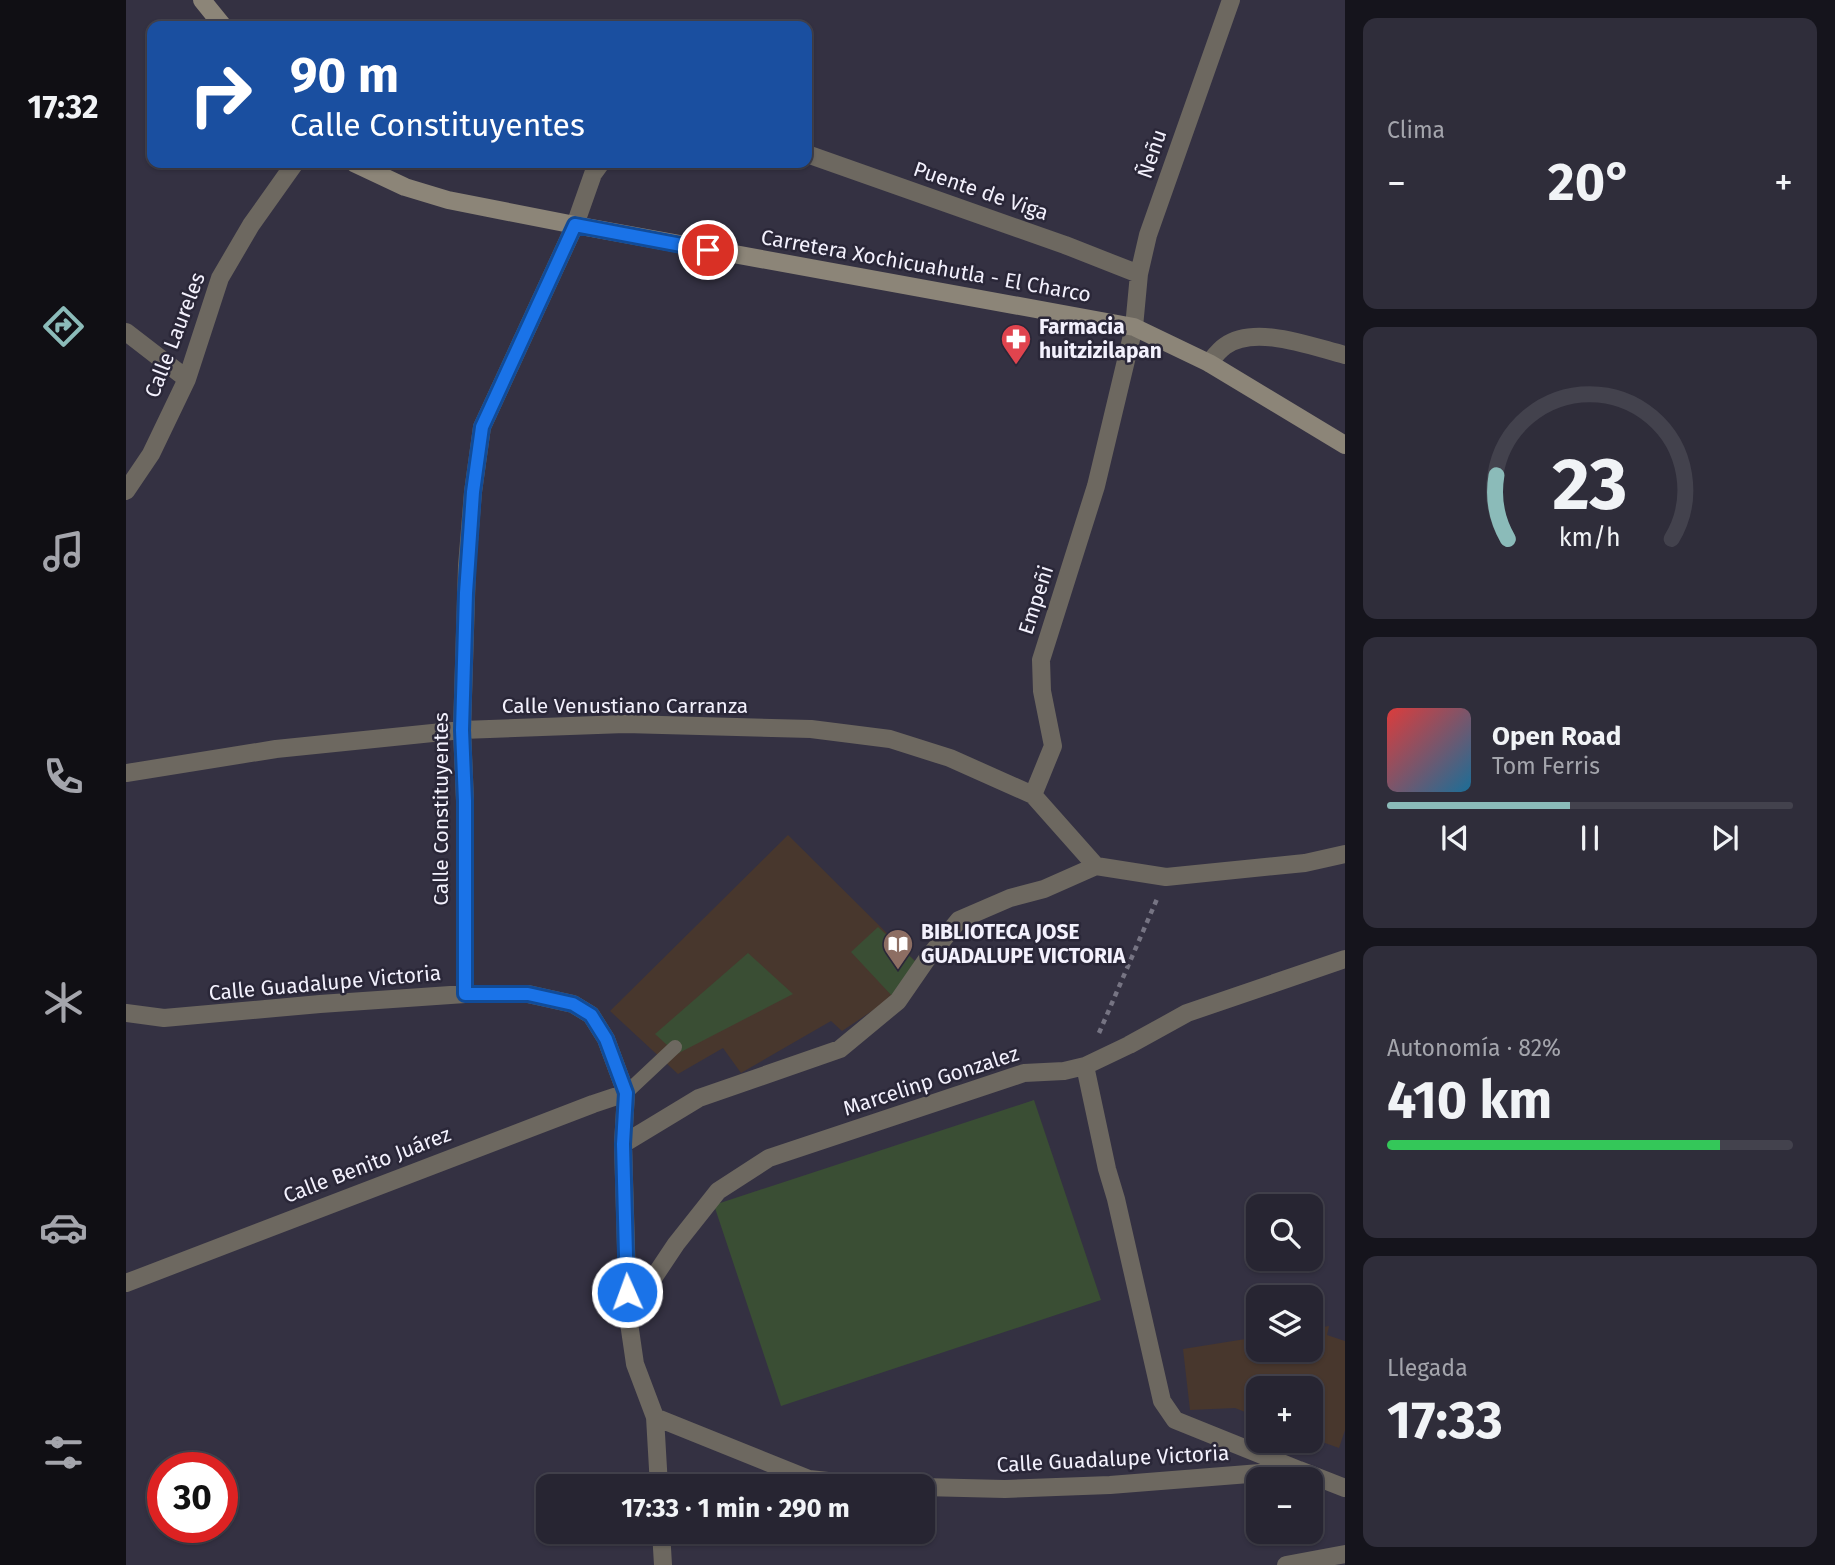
<!DOCTYPE html>
<html lang="es">
<head>
<meta charset="utf-8">
<style>
  :root { --surface:#272532; --page:#2f2d3a; --text:#f1f3f6; --muted:#a4a5ac; --line:#43424d; --accent:#8bbbb9 }
  body { margin:0; font-family:"Fira Sans",sans-serif; background:var(--page); color:var(--text); height:100vh; display:flex; flex-direction:column; font-size:26px; white-space:nowrap }
  * { box-sizing:border-box; margin:0 }
  p { font-size:23px; color:var(--muted) }
  .icon { flex:none; width:38px; height:38px; fill:none; stroke:currentColor; stroke-width:2; stroke-linecap:round; stroke-linejoin:round }
  .map { position:relative; flex:1; overflow:hidden }
  .side { display:flex; flex-direction:column; gap:18px; padding:18px; background:#15141c; width:490px }
  .side>* { flex:none }
  .banner { position:absolute; left:21px; top:21px; width:665px; height:147px; border-radius:14px; box-shadow:0 2px 5px #0004,0 0 0 2px var(--line); background:#1a4fa0; color:#fff; overflow:hidden }
  .fabs { position:absolute; left:1120px; top:1194px; display:grid; gap:14px }
  .fabs a { display:grid; place-items:center; width:77px; height:77px; border-radius:14px; background:var(--surface); box-shadow:0 2px 5px #0004,0 0 0 2px var(--line); font-size:35px }
  .speed { position:absolute; left:21px; top:1452px; display:flex; gap:14px; font-size:35px; font-weight:700; text-align:center }
  .speed>* { display:grid; place-content:center; width:91px; height:91px; border-radius:50%; background:var(--surface); box-shadow:0 2px 5px #0004,0 0 0 2px var(--line); line-height:1 }
  .speed .limit { border:10px solid #d22; background:#fff; color:#111 }
  .pin { position:absolute; display:grid; place-items:center; width:60px; height:60px; color:#fff; margin:-30px; border:4px solid #fff; border-radius:50%; box-shadow:0 2px 7px #0007 }
  .me { position:absolute; width:77px; margin:-38px; rotate:358deg; stroke-linejoin:round; filter:drop-shadow(0 0 5px #0008) }
  .turn { display:flex; align-items:center; gap:24px; height:147px; padding:0 28px; font-size:32px }
  .turn .icon { width:91px; height:91px; stroke-width:2.5 }
  .turn b { display:block; font-size:49px; line-height:60px }
  .big { font-size:52px; font-weight:700; line-height:1.1 }
  .side .card { flex:1; display:flex; flex-direction:column; justify-content:center; gap:10px; min-width:0; padding:0 24px; border-radius:14px; background:var(--page) }
  .side .dial { align-items:center; gap:0 }
  .dial svg { height:182px; overflow:visible; fill:none; stroke:var(--line); stroke-width:7; stroke-linecap:round; text-anchor:middle }
  .dial text { fill:var(--text); stroke:none }
  .song { display:flex; align-items:center; gap:21px }
  .cover { width:84px; height:84px; border-radius:10px; background:linear-gradient(135deg,hsl(0 70% 55%),hsl(200 70% 35%)) }
  .played { height:7px; border-radius:4px; background:linear-gradient(90deg,var(--accent) 45%,var(--line) 45%) }
  .keys { display:flex; justify-content:space-around; direction:ltr }
  .heat { display:flex; justify-content:space-between; align-items:center; font-size:38px; direction:ltr }
  .charge { height:10px; border-radius:5px; background:linear-gradient(90deg,#34c759 82%,var(--line) 0) }
  .trip { position:absolute; left:410px; top:1474px; width:399px; height:70px; border-radius:14px; background:var(--surface); box-shadow:0 2px 5px #0004,0 0 0 2px var(--line); font-weight:700; line-height:70px; text-align:center }
  main { display:flex; flex:1; min-height:0 }
  .tab-bar { display:flex; flex-direction:column; width:126px; justify-content:space-around; align-items:center; background:#100f14; color:var(--muted) }
  .tab-bar .icon { width:49px; height:49px }
  .tab-bar .active { color:var(--accent) }
  .tab-bar b { font-size:32px; color:var(--text) }
  .map>svg:first-child { display:block }
  .education { fill:#48372d }
  .green { fill:#3a4e34 }
  .lines { fill:none; stroke-linecap:round; stroke-linejoin:round }
  .path { stroke:#767483; stroke-width:4.5; stroke-dasharray:5 5; stroke-linecap:butt }
  .service { stroke:#6d6860; stroke-width:14 }
  .minor { stroke:#6d6860; stroke-width:18 }
  .secondary { stroke:#8c8578; stroke-width:18 }
  .route-casing { stroke:#114b97; stroke-width:18 }
  .route { stroke:#1a73e8; stroke-width:12 }
  .labels { text-anchor:middle; dominant-baseline:central; stroke-width:5; stroke-linejoin:round; paint-order:stroke }
  .street-label { font-size:21px; fill:#f3f1fd; stroke:#2a2738 }
  .poi-label { font-size:21px; font-weight:bold; fill:#f3f1fd; stroke:#2a2738; text-anchor:start }
</style>
</head>
<body>
<main>
<nav class="tab-bar">
<b>17:32</b>
<svg class="icon active" aria-label="directions" viewBox="0 0 24 24"><path d="M12 3l9 9-9 9-9-9zM9 14v-3h6M13 9l2 2-2 2"/></svg>
<svg class="icon" aria-label="music" viewBox="0 0 24 24"><path d="M9 18V5l10-2v13"/><circle cx="6" cy="18" r="3"/><circle cx="16" cy="16" r="3"/></svg>
<svg class="icon" aria-label="phone" viewBox="0 0 24 24"><path d="M5 4h4l2 5-3 2q2 4 5 5l2-3 5 2v4C11 20 4 13 5 4z"/></svg>
<svg class="icon" aria-label="climate" viewBox="0 0 24 24"><path d="M12 3v18M4 7l16 10M4 17L20 7"/></svg>
<svg class="icon" aria-label="car" viewBox="0 0 24 24"><path d="M5 17H2v-5l4-1 3-4h7l3 4 3 1v5h-3M9 17h6M6 11h13"/><circle cx="7" cy="17" r="2"/><circle cx="17" cy="17" r="2"/></svg>
<svg class="icon" aria-label="filters" viewBox="0 0 24 24"><path d="M4 7h16M4 17h16"/><circle cx="9" cy="7" r="2"/><circle cx="15" cy="17" r="2"/></svg>
</nav>
<div class="map">
<svg width="1219" height="1565" viewBox="0 0 1219 1565">
  <rect width="100%" height="100%" fill="#343142"/>
  <!-- education -->
  <path class="education" d="M662,835l128,127 -23,35 -51,34 -11,-10 -90,52 -18,-25 -45,26 -68,-63z
    M1203,1326l-2,9 18,6v89l-6,18 -28,-10v-50h-53v29l-23,-9 -45,2 -7,-61 75,-12v12h53v-20z"/>
  <!-- green -->
  <path class="green" d="M752,927l38,35 -23,35 -42,-45z
    M622,953l45,41 -116,60 -22,-20z
    M908,1100l67,200 -320,106 -67,-201z"/>
  <g class="lines">
    <!-- path -->
    <path class="path" d="M973,1033l58,-134"/>
    <!-- service -->
    <path class="service" d="M500,1093l49,-46"/>
    <!-- minor -->
    <path class="minor" d="M681,154l258,91 74,29
      M0,332l61,47
      M1083,363c5,-6 10,-13 16,-17 30,-22 88,1 120,9
      M0,491l25,-37 36,-75 33,-101 31,-53 44,-62
      M0,773l150,-24 186,-19 163,-6 186,5 79,10 60,19 83,37
      M970,866l-63,-71 20,-49 -11,-55 -1,-31 55,-174 38,-159 5,-53 9,-39 83,-235
      M339,994v-193l-3,-71 5,-164 6,-74 9,-65 93,-202 18,-51 8,-11
      M0,1013l38,5 156,-14 145,-10h63l45,10 18,11 15,24 20,54 -3,51 5,172 7,48 20,53 4,69
      M959,1066l22,103 9,30 46,202 13,19 124,50
      M497,1144l76,-46 141,-49 58,-48 29,-42 32,-39 51,-22 34,-9 52,-23 70,11 139,-14 40,-9
      M0,1283l467,-179 33,-11
      M502,1316l48,-72 42,-53 51,-33 255,-85 40,-2 21,-5 44,-21 58,-32 158,-54
      M529,1417l154,62 66,7
      M796,1487l83,2 105,-4 189,-15 46,18
      M535,1531l2,34
      M1160,1565l59,-11"/>
    <!-- secondary -->
    <path class="secondary" d="M76,0l21,26
      M228,163l51,24 43,13 127,25 559,102 75,36 136,82"/>
  </g>
  <g class="lines">
    <!-- route casing -->
    <g class="route-casing">
      <path id="route" d="M501,1292l-4,-148 3,-51 -20,-54 -15,-24 -18,-11 -45,-10h-63v-193l-3,-71 4,-137 7,-101 9,-65 93,-202 133,25"/>
    </g>
    <!-- route -->
    <use href="#route" class="route"/>
  </g>
  <!-- icons -->
  <defs>
    <g id="pharmacy-pin" transform="scale(1.575)"><path d="M0 17L-7.5 6A9.5 9.5 0 1 1 7.5 6Z" fill="#e0444e" stroke="#2a2738"/><path d="M-2-6h4v4h4v4h-4v4h-4v-4h-4v-4h4Z" fill="#fff"/></g>
    <g id="library-pin" transform="scale(1.575)"><path d="M0 17L-7.5 6A9.5 9.5 0 1 1 7.5 6Z" fill="#8d6e63" stroke="#2a2738"/><path d="M-6-4Q-3-5.5-.7-3.5V5Q-3 3-6 4ZM6-4Q3-5.5 .7-3.5V5Q3 3 6 4Z" fill="#fff"/></g>
  </defs>
  <g fill-rule="evenodd">
    <use href="#pharmacy-pin" x="890" y="339"/>
    <use href="#library-pin" x="772" y="944"/>
  </g>
  <g class="labels">
    <!-- street labels -->
    <g class="street-label">
      <text transform="translate(1026 154) rotate(-71)">Ñeñu</text>
      <text transform="translate(855 191) rotate(19)">Puente de Viga</text>
      <text transform="translate(800 266) rotate(10)">Carretera Xochicuahutla - El Charco</text>
      <text transform="translate(49 335) rotate(-69)">Calle Laureles</text>
      <text transform="translate(910 600) rotate(-72)">Empeñi</text>
      <text x="499" y="706">Calle Venustiano Carranza</text>
      <text transform="translate(315 809) rotate(-90)">Calle Constituyentes</text>
      <text transform="translate(199 983) rotate(-5)">Calle Guadalupe Victoria</text>
      <text transform="translate(805 1081) rotate(-18)">Marcelinp Gonzalez</text>
      <text transform="translate(241 1165) rotate(-21)">Calle Benito Juárez</text>
      <text transform="translate(987 1459) rotate(-3)">Calle Guadalupe Victoria</text>
    </g>
    <!-- poi labels -->
    <g class="poi-label">
      <text x="913" y="327">Farmacia<tspan x="913" dy="24">huitzizilapan</tspan></text>
      <text x="795" y="932">BIBLIOTECA JOSE<tspan x="795" dy="24">GUADALUPE VICTORIA</tspan></text>
    </g>
  </g>
</svg>
<div class="fabs">
<a><svg class="icon" aria-label="search" viewBox="0 0 24 24"><circle cx="10" cy="10" r="6"/><path d="M15 15l6 6"/></svg></a>
<a><svg class="icon" aria-label="layers" viewBox="0 0 24 24"><path d="M12 4l9 5-9 5-9-5zM3 14l9 5 9-5"/></svg></a>
<a>+</a>
<a>−</a>
</div>
<div class="speed"><div class="limit">30</div></div>
<div class="pin" style="left:582px;top:250px;background:#d93025"><svg class="icon" aria-label="arrive" viewBox="0 0 24 24"><path d="M6 21V4h12l-3 4 3 4H6"/></svg></div>
<svg class="me" style="left:501px;top:1292px" viewBox="-20 -20 40 40"><circle r="17" fill="#1a73e8" stroke="#fff" stroke-width="3"/><path d="M0-11L8 9 0 5-8 9z" fill="#fff"/></svg>
<div class="trip">17:33 · 1 min · 290 m</div>
<div class="banner">
<div class="turn"><svg class="icon" aria-label="right" viewBox="0 0 24 24"><path d="M7 20v-9h11M14 6l5 5-5 5"/></svg><div><b>90 m</b>Calle Constituyentes</div></div>
</div>
</div>
<section class="side">
<div class="card"><p>Clima</p>
<div class="heat"><a>−</a><b class="big">20°</b><a>+</a></div>
</div>
<div class="card dial"><svg viewBox="0 0 100 80">
<path d="M14 69A42 42 0 1 1 86 69"/>
<path d="M14 69A42 42 0 0 1 9 41" stroke="#8bbbb9"/>
<text x="50" y="56" font-size="32" font-weight="700">23</text>
<text x="50" y="72" font-size="11">km/h</text>
</svg></div>
<div class="card">
<div class="song"><i class="cover"></i><div><b>Open Road</b><p>Tom Ferris</p></div></div>
<div class="played"></div>
<div class="keys"><svg class="icon" aria-label="previous" viewBox="0 0 24 24"><path d="M18 5L8 12l10 7zM5 5v14"/></svg><svg class="icon" aria-label="pause" viewBox="0 0 24 24"><path d="M8 5v14M16 5v14"/></svg><svg class="icon" aria-label="next" viewBox="0 0 24 24"><path d="M6 5l10 7-10 7zM19 5v14"/></svg></div>
</div>
<div class="card"><p>Autonomía · 82%</p><b class="big">410 km</b><div class="charge"></div></div>
<div class="card"><p>Llegada</p><b class="big">17:33</b></div>
</section>
</main>
</body>
</html>
